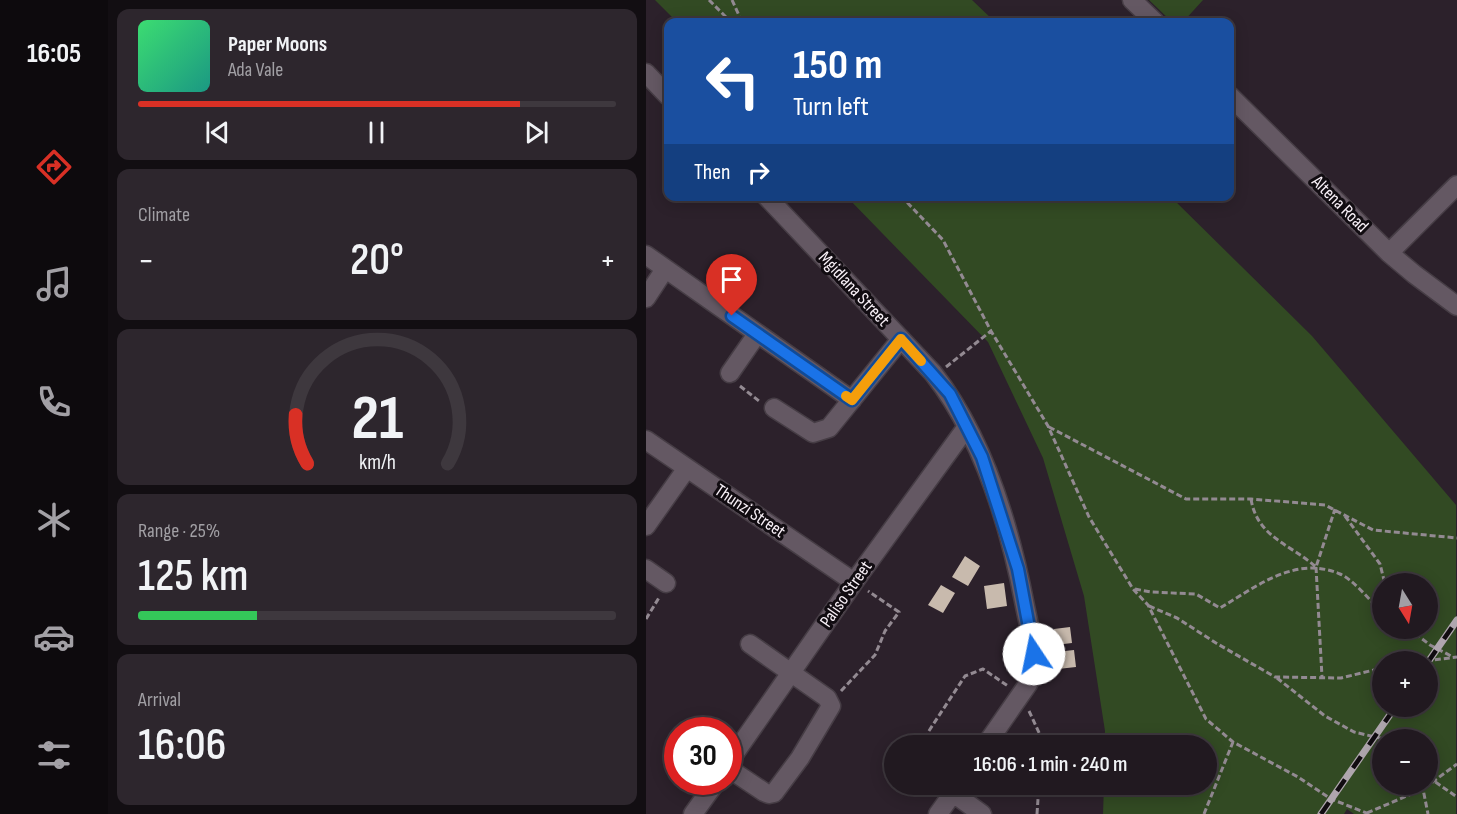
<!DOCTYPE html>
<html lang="en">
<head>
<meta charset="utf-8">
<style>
  :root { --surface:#211920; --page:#2d262d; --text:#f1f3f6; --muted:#a2a0a5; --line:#3e383e; --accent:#d93025 }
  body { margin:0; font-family:"Sofia Sans Condensed",sans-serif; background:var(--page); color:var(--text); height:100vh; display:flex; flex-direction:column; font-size:22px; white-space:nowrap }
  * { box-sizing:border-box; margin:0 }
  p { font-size:20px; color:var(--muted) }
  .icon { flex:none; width:33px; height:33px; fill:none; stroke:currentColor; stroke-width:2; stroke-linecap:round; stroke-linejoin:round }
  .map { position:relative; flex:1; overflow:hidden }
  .panel { display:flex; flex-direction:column; gap:9px; padding:9px; background:#120e12; width:538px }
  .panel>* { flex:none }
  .banner { position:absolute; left:18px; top:18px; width:570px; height:183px; border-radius:12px; box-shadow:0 3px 15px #0003,0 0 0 2px var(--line); background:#1a4fa0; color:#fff; overflow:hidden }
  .needle { width:39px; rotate:169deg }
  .fabs { position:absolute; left:726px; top:573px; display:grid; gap:12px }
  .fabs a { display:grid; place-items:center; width:66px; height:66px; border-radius:50%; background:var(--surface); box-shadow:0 3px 15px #0003,0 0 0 2px var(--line); font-size:30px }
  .speed { position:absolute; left:18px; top:717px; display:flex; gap:12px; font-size:30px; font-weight:700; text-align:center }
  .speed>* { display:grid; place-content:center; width:78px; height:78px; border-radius:50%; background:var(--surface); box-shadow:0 3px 15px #0003,0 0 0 2px var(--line); line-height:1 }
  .speed .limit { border:9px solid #d22; background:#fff; color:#111 }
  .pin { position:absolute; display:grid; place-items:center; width:51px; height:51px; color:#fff; margin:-62px -26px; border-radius:50% 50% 50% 0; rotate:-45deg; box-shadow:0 0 6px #0007 }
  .pin .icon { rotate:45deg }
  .me { position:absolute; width:66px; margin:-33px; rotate:349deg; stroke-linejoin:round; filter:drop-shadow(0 0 4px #0008) }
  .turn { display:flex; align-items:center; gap:21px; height:126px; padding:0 30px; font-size:27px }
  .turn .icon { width:78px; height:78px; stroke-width:2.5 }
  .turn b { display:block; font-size:42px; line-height:51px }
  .then { display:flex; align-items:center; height:57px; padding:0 30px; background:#0003; gap:12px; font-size:22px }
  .big { font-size:45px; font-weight:600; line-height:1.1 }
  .panel .tile { flex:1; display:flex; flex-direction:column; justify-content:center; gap:9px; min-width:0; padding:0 21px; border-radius:12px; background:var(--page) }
  .panel .dial { align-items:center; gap:0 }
  .dial svg { height:156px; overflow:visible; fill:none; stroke:var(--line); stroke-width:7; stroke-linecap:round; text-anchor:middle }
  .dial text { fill:var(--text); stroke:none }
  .song { display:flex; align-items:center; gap:18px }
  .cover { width:72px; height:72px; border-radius:9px; background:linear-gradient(135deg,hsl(140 70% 55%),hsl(170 70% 35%)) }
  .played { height:6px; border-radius:3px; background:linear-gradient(90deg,var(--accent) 80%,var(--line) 80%) }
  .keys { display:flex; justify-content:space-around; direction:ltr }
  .heat { display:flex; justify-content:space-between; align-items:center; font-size:33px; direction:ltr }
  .charge { height:9px; border-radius:4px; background:linear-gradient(90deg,#34c759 25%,var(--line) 0) }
  .trip { position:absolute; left:238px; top:735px; width:333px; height:60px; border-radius:30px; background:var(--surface); box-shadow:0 3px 15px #0003,0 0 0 2px var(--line); font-weight:600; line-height:60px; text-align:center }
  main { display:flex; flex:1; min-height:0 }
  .dock { display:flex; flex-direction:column; width:108px; justify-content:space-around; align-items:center; background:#0d0a0d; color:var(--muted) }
  .dock .icon { width:42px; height:42px }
  .dock .on { color:var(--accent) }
  .dock b { font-size:27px; color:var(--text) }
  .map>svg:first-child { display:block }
  .green { fill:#324a23; fill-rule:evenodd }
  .building { fill:#c8baad }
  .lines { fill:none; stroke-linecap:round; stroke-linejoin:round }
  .minor-casing { stroke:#463d45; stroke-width:21 }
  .path { stroke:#938a92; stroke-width:3; stroke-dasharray:6 3; stroke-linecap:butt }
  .minor { stroke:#645863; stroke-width:18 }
  .rail-casing { stroke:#afa6ae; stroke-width:7 }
  .rail { stroke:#110c11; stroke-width:4.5; stroke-dasharray:14; stroke-linecap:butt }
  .route-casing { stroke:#114b97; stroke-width:15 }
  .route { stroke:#1a73e8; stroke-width:10 }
  .slow { stroke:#f59e0b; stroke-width:10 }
  .labels { text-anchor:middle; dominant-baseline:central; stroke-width:6; stroke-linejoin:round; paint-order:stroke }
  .street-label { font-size:18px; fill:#f9f1f8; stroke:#110c11 }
</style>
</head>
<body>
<main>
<nav class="dock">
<b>16:05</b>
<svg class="icon on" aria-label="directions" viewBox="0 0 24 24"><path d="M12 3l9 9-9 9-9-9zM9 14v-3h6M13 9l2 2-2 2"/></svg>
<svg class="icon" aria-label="music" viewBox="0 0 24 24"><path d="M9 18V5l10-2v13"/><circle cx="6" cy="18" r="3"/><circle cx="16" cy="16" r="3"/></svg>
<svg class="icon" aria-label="phone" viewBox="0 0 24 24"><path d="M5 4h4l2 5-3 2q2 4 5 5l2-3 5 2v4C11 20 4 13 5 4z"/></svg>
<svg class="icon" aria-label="climate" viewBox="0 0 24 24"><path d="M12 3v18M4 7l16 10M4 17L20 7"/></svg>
<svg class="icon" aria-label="car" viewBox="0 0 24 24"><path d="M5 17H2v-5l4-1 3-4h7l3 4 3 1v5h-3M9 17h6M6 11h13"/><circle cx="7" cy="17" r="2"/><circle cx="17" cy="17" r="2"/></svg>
<svg class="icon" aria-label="filters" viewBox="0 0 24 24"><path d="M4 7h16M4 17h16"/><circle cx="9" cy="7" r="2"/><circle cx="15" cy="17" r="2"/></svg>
</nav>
<section class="panel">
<div class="tile">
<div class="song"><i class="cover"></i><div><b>Paper Moons</b><p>Ada Vale</p></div></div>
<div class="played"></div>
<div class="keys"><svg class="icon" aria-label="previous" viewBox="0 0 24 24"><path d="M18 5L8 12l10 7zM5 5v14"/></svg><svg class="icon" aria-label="pause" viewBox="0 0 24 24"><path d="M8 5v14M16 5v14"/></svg><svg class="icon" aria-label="next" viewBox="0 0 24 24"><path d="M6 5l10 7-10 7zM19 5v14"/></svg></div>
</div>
<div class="tile"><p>Climate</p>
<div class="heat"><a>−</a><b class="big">20°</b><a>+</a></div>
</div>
<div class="tile dial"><svg viewBox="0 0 100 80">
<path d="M14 69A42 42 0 1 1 86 69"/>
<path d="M14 69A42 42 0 0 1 8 44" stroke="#d93025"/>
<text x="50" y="56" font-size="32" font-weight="700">21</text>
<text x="50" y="72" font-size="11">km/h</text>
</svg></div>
<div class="tile"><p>Range · 25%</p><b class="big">125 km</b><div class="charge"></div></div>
<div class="tile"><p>Arrival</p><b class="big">16:06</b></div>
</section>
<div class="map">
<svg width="811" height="814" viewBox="0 0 811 814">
  <rect width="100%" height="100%" fill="#2c212b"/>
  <!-- green -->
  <path class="green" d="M9,0h317l23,22h-318z
    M503,0h54l-20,22h-11z
    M201,197h324l141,139 144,169v309h-102l-7,-5 -3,5h-241l1,-29 103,-1v-38l-103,-1 1,-14 -21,-135 -41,-138 -55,-116zM736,584h46v44h-46zM736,662h46v44h-46zM736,740h46v44h-46z"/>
  <!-- building -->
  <path class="building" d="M319,556l15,10 -12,20 -16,-9z
    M358,583l3,23 -20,3 -3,-23z
    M295,585l14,8 -12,20 -15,-8z
    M424,627l2,16 -16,2 -2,-16z
    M428,650l2,17 -18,2 -2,-17z"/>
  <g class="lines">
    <!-- minor casing -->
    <g class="minor-casing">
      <path id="minor" d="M486,0l23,22
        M0,73l22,23
        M584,96l159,157 25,21 43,32
        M120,196l167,177c50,64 77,154 92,233 4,20 9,39 10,59l-2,9 -5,10 -43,62
        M743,253l68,-68
        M0,255l206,145
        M0,298l19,-29
        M84,373l27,-39
        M128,408l39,25 16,-5 72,-89
        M0,440l208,142
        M0,526l41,-58
        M0,569l20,14
        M82,763l126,-181 112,-154
        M82,768l36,24 5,2 5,-1 26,-35 31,-52 -4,-8 -77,-54
        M313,784l-6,9 29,21
        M47,814l23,-32
        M292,814l15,-21"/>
    </g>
    <!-- path -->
    <path class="path" d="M63,0l22,22
      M86,0l10,22
      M255,196l42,44 48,91 57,95 41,91 44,72 15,16 58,114 27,23 65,35 33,22 38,15
      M300,367l45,-36
      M94,386l19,15
      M403,427l137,72h65l74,6 48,25 84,8
      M605,499c6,38 39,45 65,68l19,-58
      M699,516l35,48 5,20
      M670,567l6,110
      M489,589l16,3 45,2 24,14c37,-22 76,-53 120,-34 14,6 31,28 42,38
      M503,606l28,12 39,25 59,34 66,1 41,-10
      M0,619l14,-23
      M762,628l22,17 23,12
      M771,662l40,-5
      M631,678l48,38 29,16 34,8
      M195,691l34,-36 10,-24 14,-19 -31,-21
      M383,711l13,28 -1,7
      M273,746l46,-70 18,-7 25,17
      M782,777l29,20
      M776,784l6,30
      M721,813l56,-24 34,-25
      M391,814l2,-30
      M558,814l29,-72"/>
    <!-- minor -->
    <use href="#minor" class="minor"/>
    <!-- rail casing -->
    <g class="rail-casing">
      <path id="rail" d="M782,662l29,-42
        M675,814l75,-108"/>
    </g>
    <!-- rail -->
    <use href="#rail" class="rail"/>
  </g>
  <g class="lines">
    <!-- route casing -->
    <g class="route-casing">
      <path id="route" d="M86,316l120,84 49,-61 49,55 32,63 36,112 16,85"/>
    </g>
    <!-- route -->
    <use href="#route" class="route"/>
    <!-- slow -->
    <path class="slow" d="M200,396l6,4 49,-61 20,22"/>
  </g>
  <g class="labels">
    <!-- street labels -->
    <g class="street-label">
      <text transform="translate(694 204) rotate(45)">Altena Road</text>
      <text transform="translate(208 289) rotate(47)">Mgidlana Street</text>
      <text transform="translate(104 511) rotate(34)">Thunzi Street</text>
      <text transform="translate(200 594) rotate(-55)">Paliso Street</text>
    </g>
  </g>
</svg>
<div class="fabs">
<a><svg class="needle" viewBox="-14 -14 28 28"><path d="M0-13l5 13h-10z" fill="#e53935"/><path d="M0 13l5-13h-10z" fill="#a2a0a5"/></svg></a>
<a>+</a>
<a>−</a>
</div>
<div class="speed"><div class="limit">30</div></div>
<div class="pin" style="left:86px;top:316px;background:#d93025"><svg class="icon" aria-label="arrive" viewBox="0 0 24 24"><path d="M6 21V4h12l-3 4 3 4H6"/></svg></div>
<svg class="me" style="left:388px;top:654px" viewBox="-20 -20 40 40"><circle r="19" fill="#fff"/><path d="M0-13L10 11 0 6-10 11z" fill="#1a73e8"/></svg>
<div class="trip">16:06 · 1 min · 240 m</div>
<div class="banner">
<div class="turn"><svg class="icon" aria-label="left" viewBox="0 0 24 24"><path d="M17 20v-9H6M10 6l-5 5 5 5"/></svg><div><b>150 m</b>Turn left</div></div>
<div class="then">Then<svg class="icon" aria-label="right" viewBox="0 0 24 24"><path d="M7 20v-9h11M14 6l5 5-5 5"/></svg></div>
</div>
</div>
</main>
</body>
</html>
